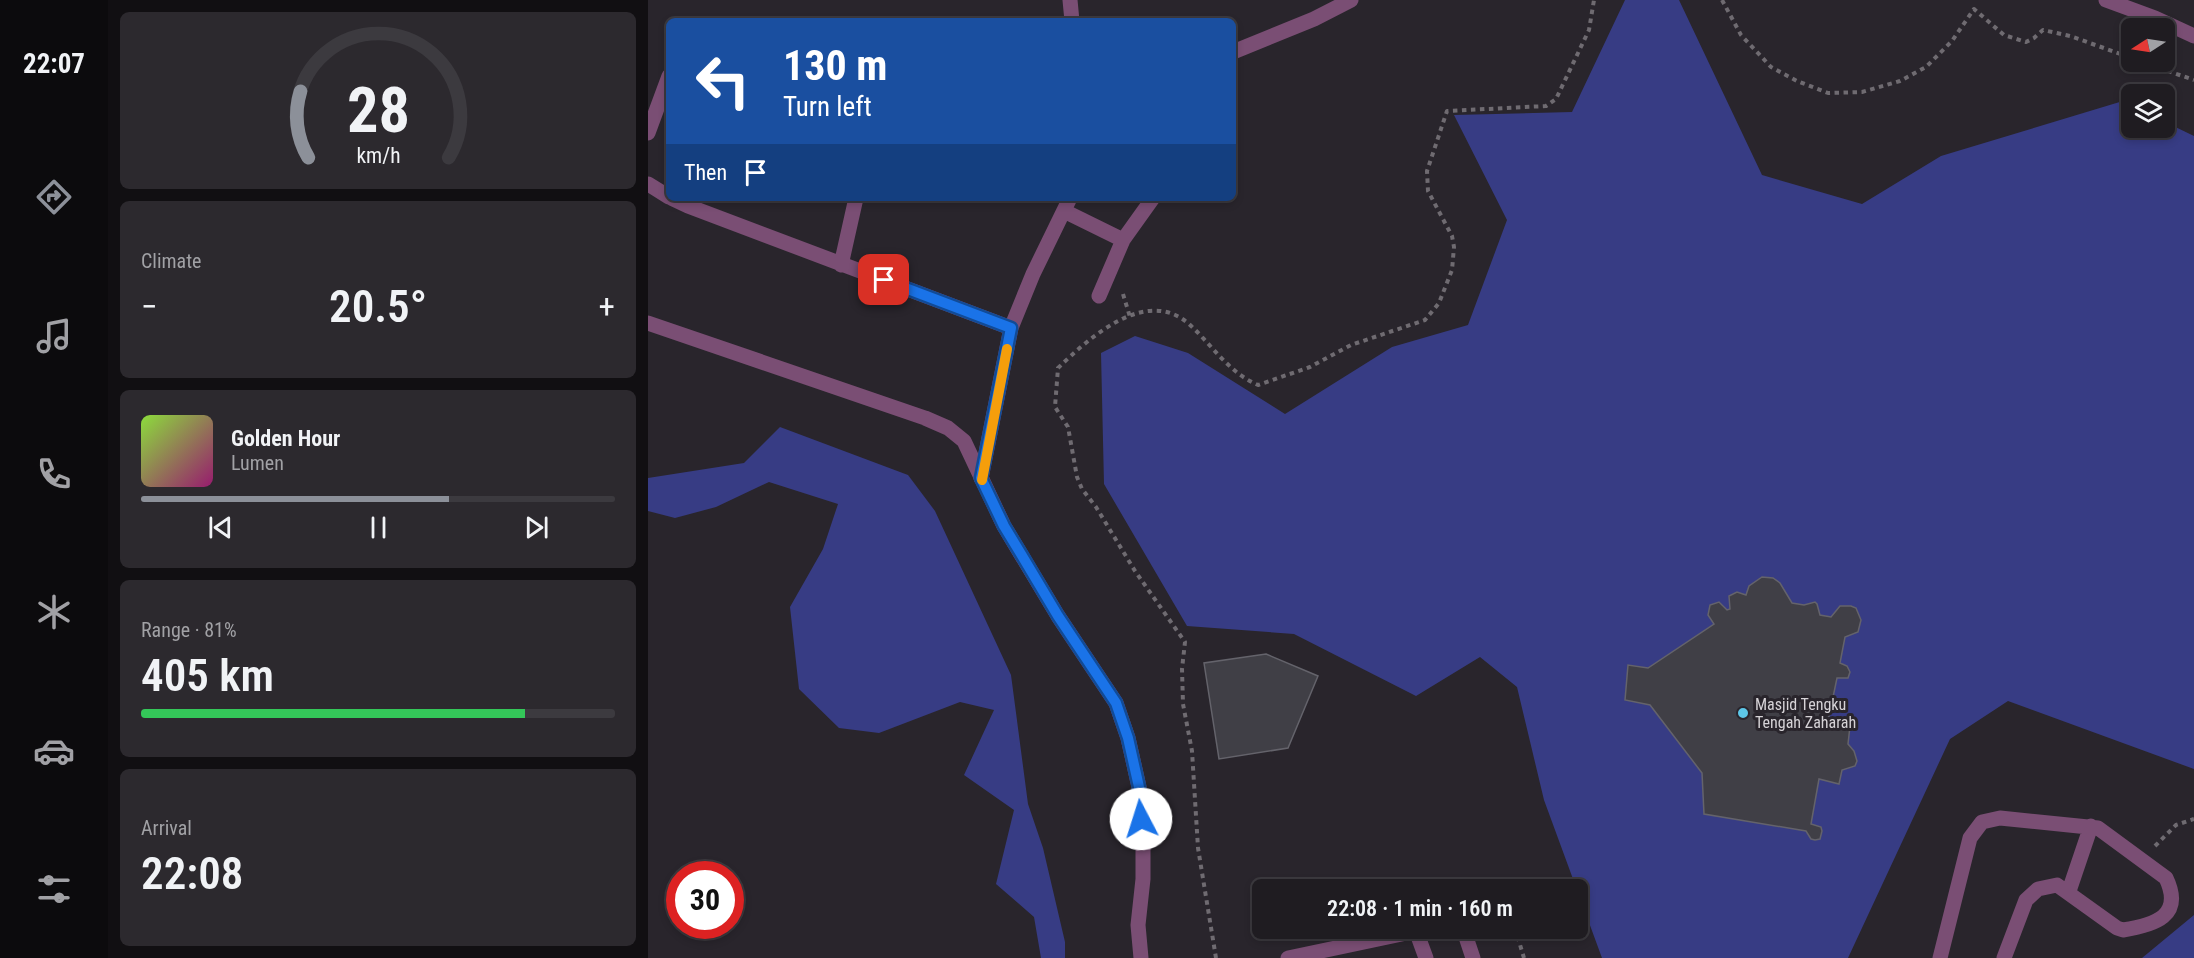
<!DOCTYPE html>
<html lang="en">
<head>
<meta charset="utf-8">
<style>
  :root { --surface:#1f1c21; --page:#2c292e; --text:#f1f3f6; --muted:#a1a1a5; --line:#3c3a3f; --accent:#8c9099 }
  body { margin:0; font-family:"Roboto Condensed",sans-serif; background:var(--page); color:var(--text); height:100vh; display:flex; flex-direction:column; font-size:22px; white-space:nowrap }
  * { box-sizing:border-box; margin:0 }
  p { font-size:20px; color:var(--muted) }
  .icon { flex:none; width:33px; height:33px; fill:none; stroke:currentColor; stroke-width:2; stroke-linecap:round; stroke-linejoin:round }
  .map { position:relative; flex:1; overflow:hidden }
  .drawer { display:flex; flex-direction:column; gap:12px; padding:12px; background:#110f12; width:540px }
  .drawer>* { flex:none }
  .guide { position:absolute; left:18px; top:18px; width:570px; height:183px; border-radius:9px; box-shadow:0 3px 9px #0003,0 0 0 2px var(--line); background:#1a4fa0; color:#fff; overflow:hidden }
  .needle { width:39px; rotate:258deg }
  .controls { position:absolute; left:1473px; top:18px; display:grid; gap:12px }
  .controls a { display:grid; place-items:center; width:54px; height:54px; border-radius:9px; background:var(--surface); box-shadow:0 3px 9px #0003,0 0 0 2px var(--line); font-size:30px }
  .speed { position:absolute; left:18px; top:861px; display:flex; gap:12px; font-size:30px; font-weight:700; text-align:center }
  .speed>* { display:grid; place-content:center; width:78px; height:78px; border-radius:50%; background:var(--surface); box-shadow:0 3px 9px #0003,0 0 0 2px var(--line); line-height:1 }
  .speed .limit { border:9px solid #d22; background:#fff; color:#111 }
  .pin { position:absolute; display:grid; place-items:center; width:51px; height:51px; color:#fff; margin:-26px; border-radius:12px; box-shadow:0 3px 9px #0006 }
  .me { position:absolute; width:66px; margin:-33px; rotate:355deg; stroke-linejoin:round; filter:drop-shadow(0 0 4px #0008) }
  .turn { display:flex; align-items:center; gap:21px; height:126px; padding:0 18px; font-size:27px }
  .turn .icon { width:78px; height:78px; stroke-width:2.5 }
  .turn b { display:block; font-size:42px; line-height:51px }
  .then { display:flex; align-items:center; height:57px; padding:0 18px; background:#0003; gap:12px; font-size:22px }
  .big { font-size:45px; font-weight:600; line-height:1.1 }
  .drawer .tile { flex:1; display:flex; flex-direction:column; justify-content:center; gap:9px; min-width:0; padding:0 21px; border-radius:9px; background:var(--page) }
  .drawer .dial { align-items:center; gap:0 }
  .dial svg { height:156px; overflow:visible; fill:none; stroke:var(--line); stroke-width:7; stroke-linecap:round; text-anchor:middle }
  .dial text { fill:var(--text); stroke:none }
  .song { display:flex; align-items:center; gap:18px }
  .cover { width:72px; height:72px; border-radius:9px; background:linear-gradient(135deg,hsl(90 70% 55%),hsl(320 70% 35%)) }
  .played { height:6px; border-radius:3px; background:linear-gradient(90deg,var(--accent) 65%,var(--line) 65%) }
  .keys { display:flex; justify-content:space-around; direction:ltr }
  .heat { display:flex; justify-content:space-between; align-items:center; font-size:33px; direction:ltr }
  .charge { height:9px; border-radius:4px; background:linear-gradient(90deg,#34c759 81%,var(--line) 0) }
  .trip { position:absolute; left:604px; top:879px; width:336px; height:60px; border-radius:9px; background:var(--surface); box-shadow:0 3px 9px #0003,0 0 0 2px var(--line); font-weight:600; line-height:60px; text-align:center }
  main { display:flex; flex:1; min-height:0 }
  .menu { display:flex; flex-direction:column; width:108px; justify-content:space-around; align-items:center; background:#0c0b0d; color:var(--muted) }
  .menu .icon { width:42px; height:42px }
  .menu .selected { color:var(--accent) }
  .menu b { font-size:27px; color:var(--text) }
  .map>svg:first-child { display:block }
  .water { fill:#373c84 }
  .building { fill:#403f46; stroke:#64636b; stroke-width:1.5 }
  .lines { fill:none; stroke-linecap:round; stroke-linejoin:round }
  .path { stroke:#6f6b71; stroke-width:4; stroke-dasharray:4.5 4.5; stroke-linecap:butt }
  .lane { stroke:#7a4e74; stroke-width:15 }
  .street { stroke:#7a4e74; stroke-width:15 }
  .route-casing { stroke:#114b97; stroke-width:15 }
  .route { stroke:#1a73e8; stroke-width:10 }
  .slow { stroke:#f59e0b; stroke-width:10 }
  .poi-dot { fill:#5dc7e8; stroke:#29252c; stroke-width:2 }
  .labels { text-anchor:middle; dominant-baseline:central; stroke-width:6; stroke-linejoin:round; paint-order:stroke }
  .poi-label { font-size:16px; fill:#d6d3d7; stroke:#29252c; text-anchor:start }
</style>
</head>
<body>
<main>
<nav class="menu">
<b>22:07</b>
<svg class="icon selected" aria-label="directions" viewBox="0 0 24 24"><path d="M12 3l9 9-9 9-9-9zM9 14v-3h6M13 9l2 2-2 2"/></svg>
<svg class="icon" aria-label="music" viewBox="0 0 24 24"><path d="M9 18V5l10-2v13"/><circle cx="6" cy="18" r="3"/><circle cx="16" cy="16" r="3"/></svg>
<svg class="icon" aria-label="phone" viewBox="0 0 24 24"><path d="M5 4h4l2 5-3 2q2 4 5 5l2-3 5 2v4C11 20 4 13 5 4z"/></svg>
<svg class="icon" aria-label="climate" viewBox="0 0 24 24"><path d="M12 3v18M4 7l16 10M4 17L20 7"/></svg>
<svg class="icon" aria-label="car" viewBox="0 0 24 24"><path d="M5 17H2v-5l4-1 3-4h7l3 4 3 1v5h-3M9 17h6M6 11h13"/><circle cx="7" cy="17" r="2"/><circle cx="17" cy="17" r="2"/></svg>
<svg class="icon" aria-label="filters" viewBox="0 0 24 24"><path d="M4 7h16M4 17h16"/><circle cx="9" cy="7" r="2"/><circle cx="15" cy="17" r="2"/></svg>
</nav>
<section class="drawer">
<div class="tile dial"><svg viewBox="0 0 100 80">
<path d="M14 69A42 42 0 1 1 86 69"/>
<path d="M14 69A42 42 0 0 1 10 35" stroke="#8c9099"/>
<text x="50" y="56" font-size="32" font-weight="700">28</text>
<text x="50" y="72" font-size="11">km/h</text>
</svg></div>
<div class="tile"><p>Climate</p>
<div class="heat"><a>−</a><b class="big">20.5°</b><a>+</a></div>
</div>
<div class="tile">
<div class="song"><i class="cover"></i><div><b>Golden Hour</b><p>Lumen</p></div></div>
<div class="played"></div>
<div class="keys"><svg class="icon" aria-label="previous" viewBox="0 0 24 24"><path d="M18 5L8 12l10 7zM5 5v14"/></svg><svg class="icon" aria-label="pause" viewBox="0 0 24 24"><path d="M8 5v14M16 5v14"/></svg><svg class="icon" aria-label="next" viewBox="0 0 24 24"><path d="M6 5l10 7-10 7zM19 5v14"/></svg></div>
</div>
<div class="tile"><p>Range · 81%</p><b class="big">405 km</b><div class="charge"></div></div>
<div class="tile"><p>Arrival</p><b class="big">22:08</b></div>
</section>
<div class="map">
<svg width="1546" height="958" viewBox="0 0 1546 958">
  <rect width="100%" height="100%" fill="#29252c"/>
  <!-- water -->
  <path class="water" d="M977,0h54l83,175 100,29 79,-48 182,-55 8,5 1,22h32l1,-6 29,14v633l-186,-68 -58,38 -102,219h-246l-58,-158 -27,-113 -37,-30 -64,39 -122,-62 -107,-8 -83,-142 -3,-131 34,-17 53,17 97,61 107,-67 76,-22 39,-105 -53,-105 118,-3z
    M132,427l128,48 27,36 76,164 17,129 15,44 22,94v16h-24l-7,-41 -38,-33 18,-74 -50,-35 30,-65 -34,-8 -81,31 -40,-5 -40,-39 -9,-82 33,-58 15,-45 -69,-22 -53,25 -41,11 -27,-7v-33l96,-15z
    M1546,915v43h-52z"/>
  <!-- building -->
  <path class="building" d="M1114,577l11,1 7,5 12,20 12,2 11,-3 2,2 3,11 11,2 9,-11h11l5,2 5,12 -3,12 -13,5 -5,26 7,3 3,6 -2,6h-11l-9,43 22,5 -2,18 6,7 3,10 -2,5 -13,4 -3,14 -20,-5 -8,45 10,3 1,4 -2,8 -5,1 -4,-1 -5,-8 -102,-17 -2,-41 -52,-68 -25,-5 3,-35 20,3 66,-44 -6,-9 2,-10 9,-3 8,8 3,-1 -1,-13 8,-4 9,3 3,-9z
    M618,654l52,22 -30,72 -69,11 -15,-96z"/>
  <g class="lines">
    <!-- path -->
    <path class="path" d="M1074,0l19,35 30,32 26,14 31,12 34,-1 38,-11 26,-14 26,-26 22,-32 30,26 22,7 8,-4 9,-8 27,6 62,22
      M1494,62l52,18
      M475,294l7,23
      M1507,846l21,-21 18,-6
      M867,890l6,-12
      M867,928l9,30
      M568,958l-18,-110 -6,-97 -9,-47 -1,-35 3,-27 -50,-71 -39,-64 -14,-18 -5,-12 -9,-50 -13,-20 3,-39c31,-30 88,-82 131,-44 23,21 40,49 69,61l52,-18 41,-22 74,-25 14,-17 13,-33 2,-23 -2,-11 -24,-45 -1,-20 20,-60 99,-5 10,-7 33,-69 5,-30"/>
    <!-- lane -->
    <path class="lane" d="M422,0l2,21
      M1458,0l49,18 39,18
      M585,52l81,-33 37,-19
      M0,133l21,-57
      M0,184l21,13
      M23,198l17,8 323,122
      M416,211l59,29
      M193,265l15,-67
      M451,296l24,-56 30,-42
      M333,478l30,-150 22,-54 37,-76
      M1421,891l22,-65
      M767,928l11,30
      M815,928l10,30
      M640,958l128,-27
      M1292,958l30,-120 12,-16 18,-4 98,10 68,50c18,38 -11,47 -43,52l-6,-2 -60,-43 -19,4 -12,11 -22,58"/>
    <!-- street -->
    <path class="street" d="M0,323l277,95 23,10 16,13 40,85 54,90 58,87 12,35 11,49 4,55v37l-5,46 3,33"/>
  </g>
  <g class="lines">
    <!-- route casing -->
    <g class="route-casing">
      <path id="route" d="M236,280l127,48 -30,150 23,48 17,28 37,62 58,87 12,35 11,49 2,32"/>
    </g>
    <!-- route -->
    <use href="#route" class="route"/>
    <!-- slow -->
    <path class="slow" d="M334,480l25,-131"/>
  </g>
  <!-- markers -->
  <circle class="poi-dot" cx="1095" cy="713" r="6"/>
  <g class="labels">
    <!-- poi labels -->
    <g class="poi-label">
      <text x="1107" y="704">Masjid Tengku<tspan x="1107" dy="18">Tengah Zaharah</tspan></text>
    </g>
  </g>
</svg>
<div class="controls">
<a><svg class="needle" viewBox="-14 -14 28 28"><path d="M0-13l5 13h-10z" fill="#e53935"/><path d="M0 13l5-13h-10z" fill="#a1a1a5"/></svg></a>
<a><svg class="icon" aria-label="layers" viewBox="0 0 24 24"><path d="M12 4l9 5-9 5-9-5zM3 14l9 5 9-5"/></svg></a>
</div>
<div class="speed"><div class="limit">30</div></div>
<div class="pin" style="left:236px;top:280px;background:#d93025"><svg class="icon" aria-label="arrive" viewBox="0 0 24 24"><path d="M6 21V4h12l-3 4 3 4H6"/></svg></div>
<svg class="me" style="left:493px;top:819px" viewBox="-20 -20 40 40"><circle r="19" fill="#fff"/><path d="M0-13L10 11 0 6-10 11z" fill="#1a73e8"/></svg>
<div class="trip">22:08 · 1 min · 160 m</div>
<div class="guide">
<div class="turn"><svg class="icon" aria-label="left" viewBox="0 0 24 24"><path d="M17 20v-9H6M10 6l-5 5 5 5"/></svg><div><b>130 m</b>Turn left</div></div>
<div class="then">Then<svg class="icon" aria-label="arrive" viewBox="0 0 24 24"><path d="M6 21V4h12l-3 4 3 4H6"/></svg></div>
</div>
</div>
</main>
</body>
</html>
